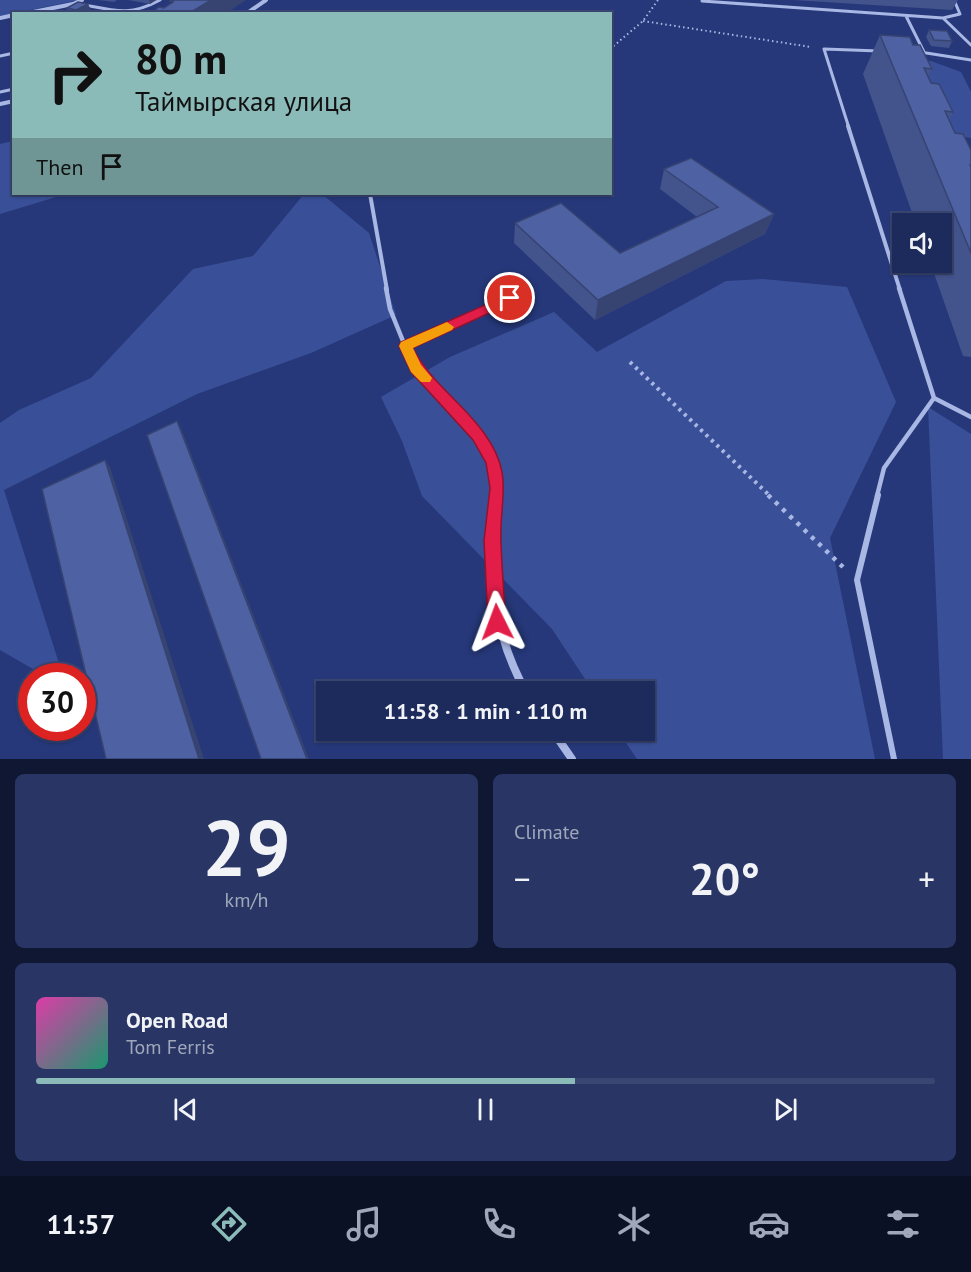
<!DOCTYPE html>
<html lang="en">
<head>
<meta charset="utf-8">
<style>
  :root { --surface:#1c2a5c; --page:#293665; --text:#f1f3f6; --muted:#a0a7bb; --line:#3a4672; --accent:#8bbbb9 }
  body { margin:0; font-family:"PT Sans",sans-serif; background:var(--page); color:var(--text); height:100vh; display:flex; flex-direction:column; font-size:22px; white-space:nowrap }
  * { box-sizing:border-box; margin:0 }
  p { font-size:20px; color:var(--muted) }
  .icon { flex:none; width:33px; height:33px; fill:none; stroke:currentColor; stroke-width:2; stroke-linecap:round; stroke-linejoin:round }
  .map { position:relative; height:759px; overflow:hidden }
  .side { display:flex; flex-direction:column; gap:15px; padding:15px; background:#0f1733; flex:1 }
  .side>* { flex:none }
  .top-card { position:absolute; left:12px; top:12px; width:600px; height:183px; border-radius:0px; box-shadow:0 2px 4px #0004,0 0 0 2px var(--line); background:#8bbbb9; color:#111; overflow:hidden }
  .tools { position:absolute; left:892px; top:213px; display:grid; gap:12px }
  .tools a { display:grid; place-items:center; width:60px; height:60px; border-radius:0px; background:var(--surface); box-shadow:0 2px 4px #0004,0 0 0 2px var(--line); font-size:30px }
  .speed { position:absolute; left:18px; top:663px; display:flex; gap:12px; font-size:30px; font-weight:700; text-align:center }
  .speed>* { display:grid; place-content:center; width:78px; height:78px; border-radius:50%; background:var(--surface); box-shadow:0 2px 4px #0004,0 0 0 2px var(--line); line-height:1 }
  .speed .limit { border:9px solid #d22; background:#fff; color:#111 }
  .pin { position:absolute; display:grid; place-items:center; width:51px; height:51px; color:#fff; margin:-26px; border:3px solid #fff; border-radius:50%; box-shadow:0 2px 6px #0007 }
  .me { position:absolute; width:66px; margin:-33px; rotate:357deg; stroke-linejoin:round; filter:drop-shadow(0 0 4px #0008) }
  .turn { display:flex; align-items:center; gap:21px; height:126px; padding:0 24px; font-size:27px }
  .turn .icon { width:78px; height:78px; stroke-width:2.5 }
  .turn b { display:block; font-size:42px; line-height:51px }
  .then { display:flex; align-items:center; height:57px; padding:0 24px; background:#0003; gap:12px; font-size:22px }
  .big { font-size:45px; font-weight:700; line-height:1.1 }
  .side .widget { flex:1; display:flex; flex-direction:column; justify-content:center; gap:9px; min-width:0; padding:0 21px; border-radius:9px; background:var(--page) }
  .side .dial { align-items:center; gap:0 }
  .dial b { font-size:78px; line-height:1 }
  .song { display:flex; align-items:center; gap:18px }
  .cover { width:72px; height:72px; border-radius:9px; background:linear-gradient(135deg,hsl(320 70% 55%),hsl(160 70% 35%)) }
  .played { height:6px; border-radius:3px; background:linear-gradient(90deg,var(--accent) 60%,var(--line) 60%) }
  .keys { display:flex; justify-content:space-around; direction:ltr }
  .heat { display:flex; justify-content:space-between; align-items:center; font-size:33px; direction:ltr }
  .side .tiles { flex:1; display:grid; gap:15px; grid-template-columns:1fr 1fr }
  .widget:last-child { grid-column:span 2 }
  .trip { position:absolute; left:316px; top:681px; width:339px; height:60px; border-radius:0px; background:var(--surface); box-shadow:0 2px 4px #0004,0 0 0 2px var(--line); font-weight:700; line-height:60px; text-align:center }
  .dock { display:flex; height:96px; justify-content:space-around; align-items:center; background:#0b1125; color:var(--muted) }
  .dock .icon { width:42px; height:42px }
  .dock .on { color:var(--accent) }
  .dock b { font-size:27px; color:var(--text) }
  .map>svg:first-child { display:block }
  .green { fill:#395098 }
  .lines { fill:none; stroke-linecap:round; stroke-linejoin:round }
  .path-far2 { stroke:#a9b7e4; stroke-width:2; stroke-dasharray:1.5 3; stroke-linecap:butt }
  .path-far1 { stroke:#a9b7e4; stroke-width:4; stroke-dasharray:3 4.5; stroke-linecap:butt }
  .path { stroke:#a9b7e4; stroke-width:4.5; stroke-dasharray:4 6; stroke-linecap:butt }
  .lane-far3 { stroke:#a9b7e4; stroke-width:3 }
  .lane-far2 { stroke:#a9b7e4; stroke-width:4 }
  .lane-far1 { stroke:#a9b7e4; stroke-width:4.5 }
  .lane { stroke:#a9b7e4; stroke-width:6 }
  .street-far2 { stroke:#a9b7e4; stroke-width:4 }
  .street-far1 { stroke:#a9b7e4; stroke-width:6 }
  .street { stroke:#a9b7e4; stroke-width:8 }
  .wall { fill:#43538c }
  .shaded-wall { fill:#374472 }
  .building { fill:#4e61a3; stroke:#374472; stroke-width:1.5 }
  .route { fill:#e11d48; stroke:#92132f; stroke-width:1.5 }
  .slow { fill:#f59e0b }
</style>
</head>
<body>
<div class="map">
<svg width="971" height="759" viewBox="0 0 971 759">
  <rect width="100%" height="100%" fill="#26387a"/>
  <!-- green -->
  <path class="green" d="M0,0h80l-80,16z
    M931,61l30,11 10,20v46l-20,-3 -57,-72z
    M13,141l1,53h52l-66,20v-70z
    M304,194h18l47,39 27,82 -85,38 -114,41 -193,96 59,186h-18l-45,-26v-227l19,-13 72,-32 102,-109 60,-13z
    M763,279l84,8 49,115 -66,136 45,221h-238l-19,-28 27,-1v-38l-52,-1 -41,-62 -130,-133 -20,-55 -21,-44 69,-40 104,-45 43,40 129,-71z
    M928,407l43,27v325h-28z"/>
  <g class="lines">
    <!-- path-far2 -->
    <path class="path-far2" d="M643,21l168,26
      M610,49l33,-28 15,-21"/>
    <!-- path-far1 -->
    <path class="path-far1" d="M630,362l140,134"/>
    <!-- path -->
    <path class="path" d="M768,495l75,72"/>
    <!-- lane-far3 -->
    <path class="lane-far3" d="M702,1l241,17 28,27
      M85,5c31,6 46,11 75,-5
      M906,16l18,36
      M943,18l17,-4 -6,-14
      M920,52l51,8
      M0,56l14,-3
      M0,92l14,-3
      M849,128l-25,-79 55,2"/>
    <!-- lane-far2 -->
    <path class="lane-far2" d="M848,126l52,164
      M370,194l17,96"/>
    <!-- lane-far1 -->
    <path class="lane-far1" d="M386,288l4,21 15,37
      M899,288l35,110 37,19
      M877,496l7,-28 50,-70"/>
    <!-- lane -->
    <path class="lane" d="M878,495l-21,85 37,179"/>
    <!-- street-far2 -->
    <path class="street-far2" d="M23,14l50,-10 9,-4
      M246,14l20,-14
      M0,18l14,-3
      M0,104l14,-3"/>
    <!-- street-far1 -->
    <path class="street-far1" d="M497,496c3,-57 -42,-78 -73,-118 -8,-10 -13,-21 -19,-32l105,-48"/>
    <!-- street -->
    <path class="street" d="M497,495c-4,76 -10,127 29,197
      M552,730l20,29"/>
  </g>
  <!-- wall -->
  <path class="wall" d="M98,0h19l-3,2z
    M128,0h28l-6,4z
    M793,0h165l-6,10z
    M67,8l24,2 -6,4h-16z
    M929,30l23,11 -3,7 -18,-2 -5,-9z
    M880,35l33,10 19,24 -4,7 3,7 22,29 -4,8 6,13 16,17v207l-8,-1 -33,-94h12v-38h-26l-53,-150z
    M664,169l110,45 -9,20 -170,86 -81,-77 1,-20 105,30 77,-36 -37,-28z"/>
  <!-- shaded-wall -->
  <path class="shaded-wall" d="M149,0h7l-6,4z
    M211,0h35l-21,14h-37z
    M88,4l3,6 -6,4h-7l-2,-4z
    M774,214l-9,20 -170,86 3,-20z
    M177,421l4,7 128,331h-2z
    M105,460l5,7 94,292h-5z"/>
  <!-- building -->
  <path class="building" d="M175,0h36l-23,14h-38l9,-7 5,1 9,-6 -4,-1z
    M78,2l10,2 -12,6 -9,-2z
    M929,30l18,1 5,10 -18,-1z
    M880,35l30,2 3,8h7l12,24 -8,-1 7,15 8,1 14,28 -8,-1 10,22 8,1 8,16v15h-1l1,2v86z
    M691,158l83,56 -176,86 -83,-77 46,-20 59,50 98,-46 -54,-38z
    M177,421l130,338h-46l-114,-324z
    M105,460l94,299h-93l-64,-270z"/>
  <!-- route -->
  <path class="route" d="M510,294l5,1 1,3 -1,3 -102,47c17,34 49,54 71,85 31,43 15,64 17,110 1,27 3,53 5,79l-3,6 -6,3 -6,-3 -3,-6 -4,-81 6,-53 -4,-25 -13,-23 -62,-68 -12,-26 2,-4z"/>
  <!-- slow -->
  <path class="slow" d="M447,322l7,5 -2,3 -39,18 8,17 11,13 -2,4h-9l-10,-10 -12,-26 2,-4z"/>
</svg>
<div class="tools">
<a><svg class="icon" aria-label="sound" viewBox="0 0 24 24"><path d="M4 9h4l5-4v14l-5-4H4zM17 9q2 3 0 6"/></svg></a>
</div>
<div class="speed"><div class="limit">30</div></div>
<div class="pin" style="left:510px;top:298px;background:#d93025"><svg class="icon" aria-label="arrive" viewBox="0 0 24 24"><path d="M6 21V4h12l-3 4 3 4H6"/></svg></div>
<svg class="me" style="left:497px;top:622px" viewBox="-20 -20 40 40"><path d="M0-17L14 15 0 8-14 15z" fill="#e11d48" stroke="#fff" stroke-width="4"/></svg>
<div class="trip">11:58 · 1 min · 110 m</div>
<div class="top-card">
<div class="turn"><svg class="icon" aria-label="right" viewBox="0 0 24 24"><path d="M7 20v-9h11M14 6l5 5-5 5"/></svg><div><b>80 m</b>Таймырская улица</div></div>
<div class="then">Then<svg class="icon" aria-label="arrive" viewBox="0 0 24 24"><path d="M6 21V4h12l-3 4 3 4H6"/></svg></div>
</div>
</div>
<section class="side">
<div class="tiles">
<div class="widget dial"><b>29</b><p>km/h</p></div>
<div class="widget"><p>Climate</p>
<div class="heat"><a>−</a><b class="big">20°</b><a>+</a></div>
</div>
<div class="widget">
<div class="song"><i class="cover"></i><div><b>Open Road</b><p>Tom Ferris</p></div></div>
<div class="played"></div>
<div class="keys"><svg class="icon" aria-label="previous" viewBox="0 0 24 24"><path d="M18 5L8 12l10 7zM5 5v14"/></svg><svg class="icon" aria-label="pause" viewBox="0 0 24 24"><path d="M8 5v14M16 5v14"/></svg><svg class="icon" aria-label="next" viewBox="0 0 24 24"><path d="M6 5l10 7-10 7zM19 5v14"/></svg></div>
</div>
</div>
</section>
<nav class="dock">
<b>11:57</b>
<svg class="icon on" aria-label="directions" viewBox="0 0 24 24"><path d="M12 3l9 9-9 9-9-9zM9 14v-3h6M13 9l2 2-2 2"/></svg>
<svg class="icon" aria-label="music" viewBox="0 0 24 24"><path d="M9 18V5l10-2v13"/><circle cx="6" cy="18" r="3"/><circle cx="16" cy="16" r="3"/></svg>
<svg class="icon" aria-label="phone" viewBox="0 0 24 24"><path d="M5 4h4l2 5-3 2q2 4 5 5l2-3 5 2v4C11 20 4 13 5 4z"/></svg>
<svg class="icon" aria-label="climate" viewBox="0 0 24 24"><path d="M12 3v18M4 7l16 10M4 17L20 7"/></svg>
<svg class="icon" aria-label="car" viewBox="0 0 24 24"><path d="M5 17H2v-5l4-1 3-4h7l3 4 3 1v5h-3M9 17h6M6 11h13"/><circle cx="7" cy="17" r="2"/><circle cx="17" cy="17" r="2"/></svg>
<svg class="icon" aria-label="filters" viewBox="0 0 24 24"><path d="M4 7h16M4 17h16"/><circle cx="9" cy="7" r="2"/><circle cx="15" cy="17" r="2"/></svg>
</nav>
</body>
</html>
